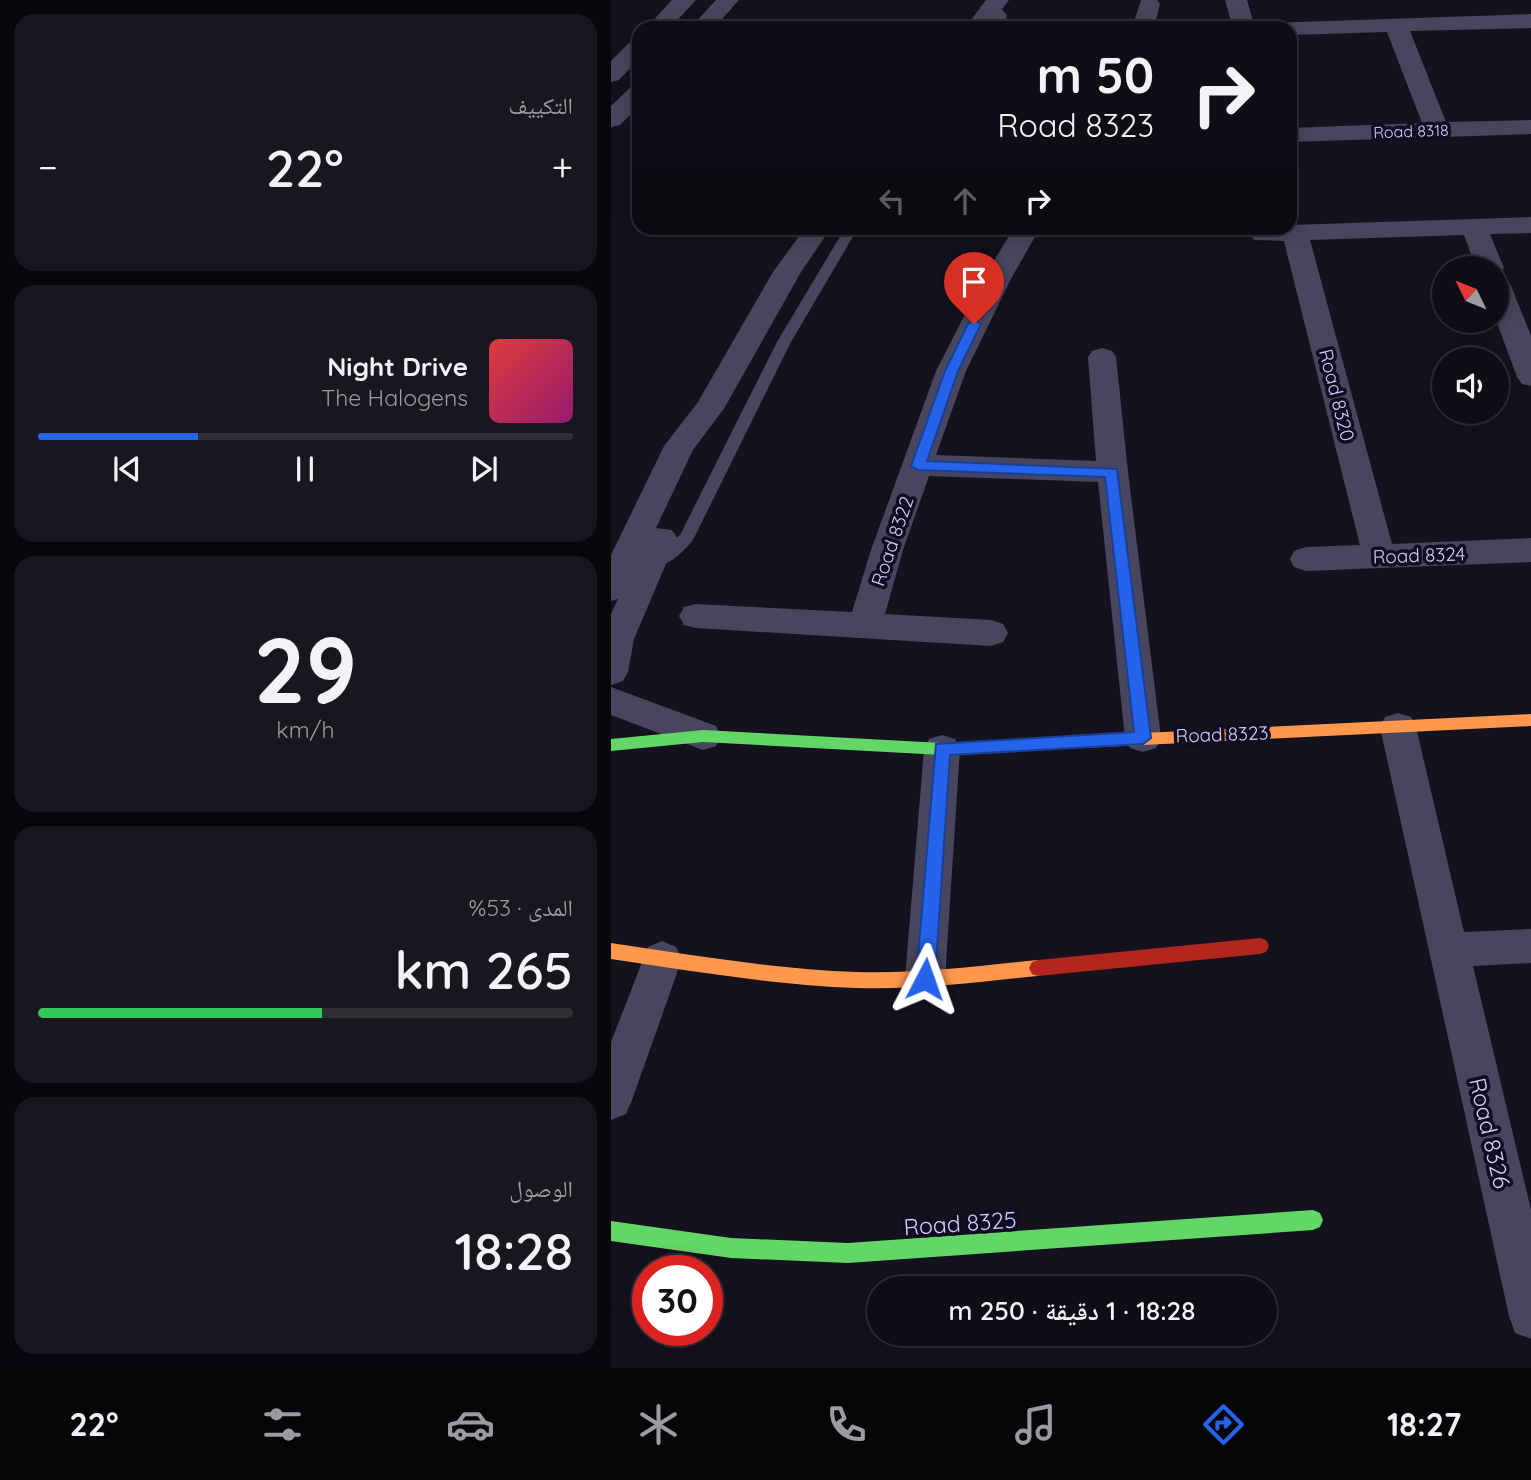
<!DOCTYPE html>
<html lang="ar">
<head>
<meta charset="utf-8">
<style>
  :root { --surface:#0f0e16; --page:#18171f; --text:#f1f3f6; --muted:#9b9ca1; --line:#2f2e35; --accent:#2563eb }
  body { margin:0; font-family:Quicksand,"Noto Naskh Arabic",sans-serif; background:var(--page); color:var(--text); direction:rtl; height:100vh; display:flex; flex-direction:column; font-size:26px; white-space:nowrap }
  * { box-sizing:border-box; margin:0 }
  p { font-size:23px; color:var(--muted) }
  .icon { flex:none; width:38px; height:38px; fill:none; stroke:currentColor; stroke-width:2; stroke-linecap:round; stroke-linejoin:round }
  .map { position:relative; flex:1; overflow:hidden; direction:ltr }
  .side { display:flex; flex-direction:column; gap:14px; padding:14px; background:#08080c; width:611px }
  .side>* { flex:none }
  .hud { position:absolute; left:21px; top:21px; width:665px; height:214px; border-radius:21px; box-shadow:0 4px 18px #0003,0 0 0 2px var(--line); direction:rtl; background:#0f0e16; color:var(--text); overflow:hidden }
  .needle { width:46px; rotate:313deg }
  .fabs { position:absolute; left:821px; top:256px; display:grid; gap:14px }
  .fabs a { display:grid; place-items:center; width:77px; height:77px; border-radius:50%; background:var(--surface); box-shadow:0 4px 18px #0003,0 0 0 2px var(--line); font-size:35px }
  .speed { position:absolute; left:21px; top:1255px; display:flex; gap:14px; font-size:35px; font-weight:700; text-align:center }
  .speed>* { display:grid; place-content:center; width:91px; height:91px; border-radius:50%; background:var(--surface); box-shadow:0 4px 18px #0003,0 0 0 2px var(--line); line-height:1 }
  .speed .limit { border:10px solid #d22; background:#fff; color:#111 }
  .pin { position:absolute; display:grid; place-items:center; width:60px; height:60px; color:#fff; margin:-72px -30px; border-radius:50% 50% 50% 0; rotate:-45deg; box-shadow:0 0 7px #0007 }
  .pin .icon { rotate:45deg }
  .me { position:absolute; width:77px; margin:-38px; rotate:4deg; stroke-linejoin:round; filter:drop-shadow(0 0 5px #0008) }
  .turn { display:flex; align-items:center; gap:24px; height:147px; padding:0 28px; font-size:32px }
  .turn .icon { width:91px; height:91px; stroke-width:2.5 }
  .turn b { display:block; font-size:49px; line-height:60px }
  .lanes { display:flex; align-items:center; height:66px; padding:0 28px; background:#0003; justify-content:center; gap:35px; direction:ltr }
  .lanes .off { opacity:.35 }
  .big { font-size:52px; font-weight:600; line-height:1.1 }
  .side .card { flex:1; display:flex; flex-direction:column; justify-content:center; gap:10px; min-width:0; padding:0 24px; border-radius:21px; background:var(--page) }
  .side .dial { align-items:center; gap:0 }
  .dial b { font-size:91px; line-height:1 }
  .song { display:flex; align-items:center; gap:21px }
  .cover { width:84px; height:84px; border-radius:10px; background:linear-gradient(135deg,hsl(0 70% 55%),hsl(320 70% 35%)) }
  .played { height:7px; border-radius:4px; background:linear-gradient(90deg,var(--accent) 30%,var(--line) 30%) }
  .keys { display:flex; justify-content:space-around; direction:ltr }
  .heat { display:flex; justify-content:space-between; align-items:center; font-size:38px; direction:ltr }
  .charge { height:10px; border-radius:5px; background:linear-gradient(90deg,#34c759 53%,var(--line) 0) }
  .trip { position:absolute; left:256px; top:1276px; width:410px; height:70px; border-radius:35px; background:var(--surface); box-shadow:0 4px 18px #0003,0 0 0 2px var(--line); font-weight:600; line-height:70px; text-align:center; direction:rtl }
  .tabs { display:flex; height:112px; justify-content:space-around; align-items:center; background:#060609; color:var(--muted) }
  .tabs .icon { width:49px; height:49px }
  .tabs .active { color:var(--accent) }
  .tabs b { font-size:32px; color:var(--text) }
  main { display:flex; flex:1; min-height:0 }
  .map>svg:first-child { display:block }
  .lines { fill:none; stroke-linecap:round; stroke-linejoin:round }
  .lane { fill:#47465e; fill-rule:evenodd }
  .street { fill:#47465e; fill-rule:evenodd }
  .fast { fill:#63d668; fill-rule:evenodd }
  .slow { fill:#ff974d; fill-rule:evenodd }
  .jam { fill:#b3261e; fill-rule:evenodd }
  .route { fill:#2563eb; stroke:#184099; stroke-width:2 }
  .labels { text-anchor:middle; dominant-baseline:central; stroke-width:7; stroke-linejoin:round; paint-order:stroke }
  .far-street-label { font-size:16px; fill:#d2ccff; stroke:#100d21 }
  .street-label { font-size:19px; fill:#d2ccff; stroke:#100d21 }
  .near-street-label { font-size:23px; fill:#d2ccff; stroke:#100d21 }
</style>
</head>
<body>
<main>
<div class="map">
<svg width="921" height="1368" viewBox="0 0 921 1368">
  <rect width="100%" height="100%" fill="#14121d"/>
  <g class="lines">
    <!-- lane -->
    <path class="lane" d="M378,4h8l10,11 -2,13h-12l2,-13 -8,-9z
      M234,228h13l-67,114 -97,196c-8,13 -32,34 -48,29l-2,-4 2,-4 34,-24 97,-193z"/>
    <!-- street -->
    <path class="street" d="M61,0h24l-26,28h-24z
      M105,0h23l-25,28h-24z
      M375,0h23l-21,28h-23z
      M530,0h16l3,4 -6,24h-22z
      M614,0h22l8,28h-22z
      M921,14v14l-122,3 36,91 86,-2v14l-242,8v-14l132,-5 -35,-91 -97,3v-7h-23l3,-5z
      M28,39v20l-20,21 -8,2v-21l20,-20z
      M28,85v21l-19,19 -9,2v-21l20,-19z
      M921,217v16l-42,1 14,34 -7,7v-7h-21l-12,-33 -154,5 82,304 140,-6v24l-226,9 -12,-4 -4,-8 4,-8 12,-4 54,-2 -76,-304 -30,-1 -4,-6 7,-6h33v-3z
      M194,228h26l-30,44 -76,135 -32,43 -37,78 16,2 5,8 -43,101 -6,33 -5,9 -12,4v-71l7,-15 -7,2v-46l53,-109 34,-44 75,-130z
      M403,228h26l-28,49 -46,94 -30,84 160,6 -8,-104 4,-6 10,-3 10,3 4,6 12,115 33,266 -5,10 -13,4 -13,-4 -5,-10 -27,-256 -169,-6 -26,74 -18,64 106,6 12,4 5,9 -5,9 -12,4 -295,-18 -12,-3 -5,-9 5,-9 12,-3 156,8 19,-62 65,-179 48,-94z
      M886,278l10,2 4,6 21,52v48l-10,-2 -5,-7 -21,-57z
      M0,687l105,39 5,10 -5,10 -13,4 -92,-35z
      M787,713l13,4 5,10 48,205 68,-3v34l-59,3 59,248v125l-17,-6 -6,-17 -129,-589 5,-10z
      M331,735l13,4 5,10 -15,230 -6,13 -14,5 -14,-5 -6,-13 19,-230 5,-10z
      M51,941l14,6 6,12 -50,141 -6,14 -15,6v-78l37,-95z"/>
    <!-- fast -->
    <path class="fast" d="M92,730l239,13 97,-5 6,1 2,5 -2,5 -6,1 -97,5 -239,-13 -92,9v-12z
      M702,1210l7,3 3,7 -3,7 -7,3 -465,33 -117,-5 -120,-17v-20l120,17 117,5z"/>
    <!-- slow -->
    <path class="slow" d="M921,714v12l-493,24 -6,-1 -2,-5 2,-5 6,-1z
      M0,943c81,12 163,26 245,29 61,2 122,-6 182,-12l6,2 3,6 -3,6 -6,2c-60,6 -121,14 -182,12 -82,-3 -164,-17 -245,-29z"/>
    <!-- jam -->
    <path class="jam" d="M649,938l6,2 3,6 -3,6 -6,2 -222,22 -6,-2 -3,-6 3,-6 6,-2z"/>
  </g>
  <!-- route -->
  <path class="route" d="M363,320l7,4 -23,47 -31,90 190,8 34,269 -8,6 -193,11 -15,224 -3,5 -7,3 -6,-3 -3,-5 20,-235 198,-12 -29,-255 -187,-7 -7,-4 34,-95 23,-47z"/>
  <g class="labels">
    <!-- far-street labels -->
    <g class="far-street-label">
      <text transform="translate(800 131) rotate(-2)">Road 8318</text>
    </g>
    <!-- street labels -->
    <g class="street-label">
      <text transform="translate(726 395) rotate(76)">Road 8320</text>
      <text transform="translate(281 541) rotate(-71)">Road 8322</text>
      <text transform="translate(808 555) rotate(-2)">Road 8324</text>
      <text transform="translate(611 734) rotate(-2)">Road 8323</text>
    </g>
    <!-- near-street labels -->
    <g class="near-street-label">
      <text transform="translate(879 1133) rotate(77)">Road 8326</text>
      <text transform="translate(349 1223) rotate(-4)">Road 8325</text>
    </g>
  </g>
</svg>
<div class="fabs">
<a><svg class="needle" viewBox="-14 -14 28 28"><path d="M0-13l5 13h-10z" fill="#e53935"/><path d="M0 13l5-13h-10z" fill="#9b9ca1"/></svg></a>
<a><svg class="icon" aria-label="sound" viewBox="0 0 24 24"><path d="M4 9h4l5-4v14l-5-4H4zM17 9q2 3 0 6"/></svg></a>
</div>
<div class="speed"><div class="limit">30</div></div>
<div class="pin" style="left:363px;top:324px;background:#d93025"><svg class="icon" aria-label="arrive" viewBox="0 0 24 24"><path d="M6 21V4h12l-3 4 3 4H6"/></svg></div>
<svg class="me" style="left:314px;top:979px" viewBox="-20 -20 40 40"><path d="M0-17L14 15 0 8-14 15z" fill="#2563eb" stroke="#fff" stroke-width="4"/></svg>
<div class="trip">18:28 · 1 دقيقة · 250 m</div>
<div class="hud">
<div class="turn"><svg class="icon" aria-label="right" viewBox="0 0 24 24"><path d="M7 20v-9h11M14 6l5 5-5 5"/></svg><div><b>50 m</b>Road 8323</div></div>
<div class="lanes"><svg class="icon off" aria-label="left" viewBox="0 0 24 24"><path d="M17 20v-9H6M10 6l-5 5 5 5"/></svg><svg class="icon off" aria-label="ahead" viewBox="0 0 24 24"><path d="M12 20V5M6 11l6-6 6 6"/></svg><svg class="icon" aria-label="right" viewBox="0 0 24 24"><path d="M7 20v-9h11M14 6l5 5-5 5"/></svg></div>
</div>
</div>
<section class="side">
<div class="card"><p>التكييف</p>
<div class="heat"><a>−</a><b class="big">22°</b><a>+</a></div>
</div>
<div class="card">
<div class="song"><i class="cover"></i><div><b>Night Drive</b><p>The Halogens</p></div></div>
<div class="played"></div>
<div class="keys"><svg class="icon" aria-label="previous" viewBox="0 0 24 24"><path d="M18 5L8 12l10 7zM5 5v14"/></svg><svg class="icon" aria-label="pause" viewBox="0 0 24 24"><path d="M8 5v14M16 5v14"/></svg><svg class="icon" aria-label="next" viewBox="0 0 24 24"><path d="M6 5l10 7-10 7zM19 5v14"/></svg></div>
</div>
<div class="card dial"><b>29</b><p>km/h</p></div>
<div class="card"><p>المدى · 53%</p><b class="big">265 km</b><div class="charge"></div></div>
<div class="card"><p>الوصول</p><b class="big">18:28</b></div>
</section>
</main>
<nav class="tabs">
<b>18:27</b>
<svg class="icon active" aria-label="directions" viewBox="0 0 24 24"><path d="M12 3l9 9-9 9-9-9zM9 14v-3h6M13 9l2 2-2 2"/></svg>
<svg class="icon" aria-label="music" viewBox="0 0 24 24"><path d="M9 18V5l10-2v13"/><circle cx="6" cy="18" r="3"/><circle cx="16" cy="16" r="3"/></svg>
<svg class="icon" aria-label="phone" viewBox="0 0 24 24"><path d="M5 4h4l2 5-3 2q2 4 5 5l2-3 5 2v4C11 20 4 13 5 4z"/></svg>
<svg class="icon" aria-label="climate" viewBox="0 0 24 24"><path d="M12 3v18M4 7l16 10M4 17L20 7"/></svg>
<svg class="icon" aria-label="car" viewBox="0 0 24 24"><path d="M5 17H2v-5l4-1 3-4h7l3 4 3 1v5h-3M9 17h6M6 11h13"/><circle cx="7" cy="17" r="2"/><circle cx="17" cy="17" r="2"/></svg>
<svg class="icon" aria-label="filters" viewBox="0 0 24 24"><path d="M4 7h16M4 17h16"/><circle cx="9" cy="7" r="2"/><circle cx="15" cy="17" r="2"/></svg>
<b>22°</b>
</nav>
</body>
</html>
